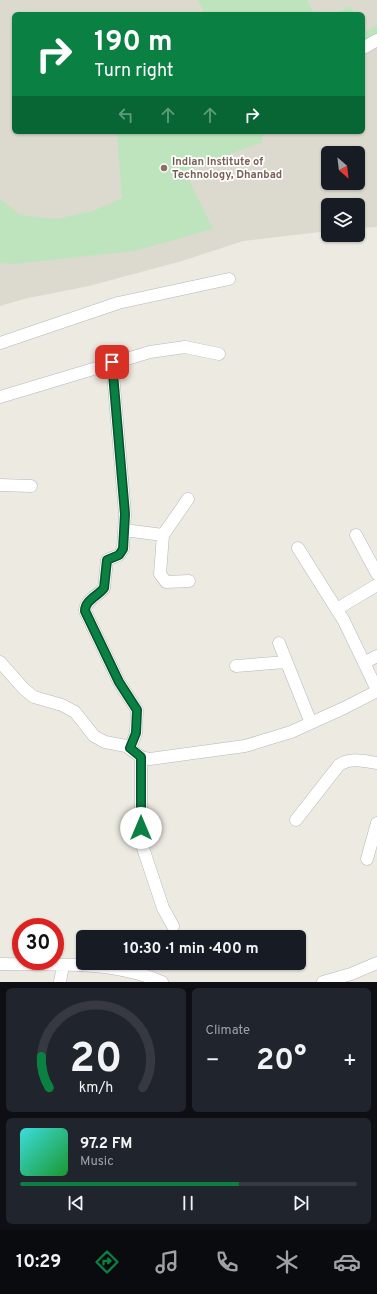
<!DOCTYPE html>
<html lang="en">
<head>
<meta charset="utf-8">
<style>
  :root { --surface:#171b24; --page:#20242c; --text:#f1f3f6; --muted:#9ea1a6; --line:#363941; --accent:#0b8043 }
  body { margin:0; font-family:Overpass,sans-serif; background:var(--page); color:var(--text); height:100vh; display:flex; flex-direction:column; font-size:15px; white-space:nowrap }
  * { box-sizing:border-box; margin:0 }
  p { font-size:13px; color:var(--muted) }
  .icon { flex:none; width:22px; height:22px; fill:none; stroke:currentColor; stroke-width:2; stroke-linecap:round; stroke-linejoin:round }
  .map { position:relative; height:982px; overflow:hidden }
  .drawer { display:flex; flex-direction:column; gap:6px; padding:6px; background:#0d0f14; flex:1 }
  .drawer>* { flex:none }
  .top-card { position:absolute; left:12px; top:12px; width:353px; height:122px; border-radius:6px; box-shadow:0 1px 3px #0004; background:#0b8043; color:#fff; overflow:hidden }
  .needle { width:26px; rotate:152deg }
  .buttons { position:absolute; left:321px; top:146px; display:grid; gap:8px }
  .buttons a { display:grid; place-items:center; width:44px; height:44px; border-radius:6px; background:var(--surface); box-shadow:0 1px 3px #0004; font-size:20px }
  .speed { position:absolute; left:12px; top:918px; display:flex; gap:8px; font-size:20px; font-weight:700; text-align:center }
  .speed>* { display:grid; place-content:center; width:52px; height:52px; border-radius:50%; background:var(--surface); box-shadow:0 1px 3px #0004; line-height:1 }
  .speed .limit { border:6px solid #d22; background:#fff; color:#111 }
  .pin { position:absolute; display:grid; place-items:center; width:34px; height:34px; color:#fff; margin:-17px; border-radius:8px; box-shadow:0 2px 6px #0006 }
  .me { position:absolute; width:44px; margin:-22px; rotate:0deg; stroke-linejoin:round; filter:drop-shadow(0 0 3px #0008) }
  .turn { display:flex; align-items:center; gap:14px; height:84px; padding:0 16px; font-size:18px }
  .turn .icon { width:52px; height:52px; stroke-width:2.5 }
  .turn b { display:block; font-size:28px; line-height:34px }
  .lanes { display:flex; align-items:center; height:38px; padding:0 16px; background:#0003; justify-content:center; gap:20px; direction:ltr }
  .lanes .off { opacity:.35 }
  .big { font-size:30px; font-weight:700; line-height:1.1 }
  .drawer .widget { flex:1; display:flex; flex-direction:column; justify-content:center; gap:6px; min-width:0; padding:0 14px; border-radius:6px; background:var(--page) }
  .drawer .dial { align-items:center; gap:0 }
  .dial svg { height:104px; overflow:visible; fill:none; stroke:var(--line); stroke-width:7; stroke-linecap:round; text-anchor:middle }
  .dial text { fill:var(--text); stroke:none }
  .song { display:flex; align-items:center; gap:12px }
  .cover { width:48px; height:48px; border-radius:6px; background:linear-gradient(135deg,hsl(180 70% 55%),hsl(130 70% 35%)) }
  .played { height:4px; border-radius:2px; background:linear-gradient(90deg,var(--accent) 65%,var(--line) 65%) }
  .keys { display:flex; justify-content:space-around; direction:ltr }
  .heat { display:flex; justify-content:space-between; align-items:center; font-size:22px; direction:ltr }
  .drawer .tiles { flex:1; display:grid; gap:6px; grid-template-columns:1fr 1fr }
  .widget:last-child { grid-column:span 2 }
  .trip { position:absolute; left:76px; top:930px; width:230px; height:40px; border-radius:6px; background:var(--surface); box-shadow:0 1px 3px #0004; font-weight:700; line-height:40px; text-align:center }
  .dock { display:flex; height:64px; justify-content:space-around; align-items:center; background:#090b0e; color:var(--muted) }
  .dock .icon { width:28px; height:28px }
  .dock .selected { color:var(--accent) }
  .dock b { font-size:18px; color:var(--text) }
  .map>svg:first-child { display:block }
  .education { fill:#dcd9cf; fill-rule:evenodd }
  .green { fill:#bee4be }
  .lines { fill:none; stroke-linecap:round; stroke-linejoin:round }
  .minor-casing { stroke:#b4b7bc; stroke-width:13 }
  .minor { stroke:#fff; stroke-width:12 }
  .route-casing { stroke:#07532c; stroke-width:10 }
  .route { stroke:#0b8043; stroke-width:7 }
  .education-dot { fill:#8d6e63; stroke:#fff; stroke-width:1.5 }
  .labels { text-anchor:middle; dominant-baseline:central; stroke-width:3.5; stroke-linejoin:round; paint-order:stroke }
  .education-label { font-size:11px; font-weight:bold; fill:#785e54; stroke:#fff; text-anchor:start }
</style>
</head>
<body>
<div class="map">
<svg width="377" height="982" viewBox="0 0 377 982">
  <rect width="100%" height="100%" fill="#eceae1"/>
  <!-- education -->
  <path class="education" d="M0,0h377v227l-19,1v-23h-30v26l-85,10 -61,20 -93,25 -61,12 -28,8zM14,14h349v118h-349zM328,153h30v30h-30z"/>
  <!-- green -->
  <path class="green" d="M198,0h109l7,14h-109z
    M350,6l5,8h-20z
    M377,25v15l-14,7v-14z
    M124,132h139l-1,10 -77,30 28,57 -79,22 -119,13 -15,-1v-64l20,16 36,4 37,-8 29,-13 -5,-63z"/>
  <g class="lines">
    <!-- minor casing -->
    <g class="minor-casing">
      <path id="minor" d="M363,48l14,-8
        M0,343l118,-40 111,-24
        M112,362l13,152 -2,35 -4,6 -12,5 -3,28c-6,8 -19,12 -19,23l34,71 18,28 -1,23 -6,16
        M0,397l150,-45 35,-5 34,7
        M0,485l31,1
        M188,499l-25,36 -3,39 6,8 23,-1
        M124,530l39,5
        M356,535l21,39
        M298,548l46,73 33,69
        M337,609l40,-24
        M279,643l32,80
        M0,662l24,27 10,8 28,8 13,7 19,24 11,6 21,4 15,11 9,2 95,-13 46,-14 53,-24 33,-17
        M364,663l13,-7
        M236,666l50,-4
        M141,757v85l22,66 10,18
        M296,820l43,-55c12,-8 25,-4 38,-2
        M367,859l10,-36
        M0,964c54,1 111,-4 162,18
        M60,982l3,-17
        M323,982l28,-8 26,-11"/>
    </g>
    <!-- minor -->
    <use href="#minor" class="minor"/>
  </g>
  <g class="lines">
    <!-- route casing -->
    <g class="route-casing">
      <path id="route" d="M112,362l13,152 -2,35 -4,6 -12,5 -3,28c-6,8 -19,12 -19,23l34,71 18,28 -1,23 -6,15 11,9v71"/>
    </g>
    <!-- route -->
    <use href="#route" class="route"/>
  </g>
  <!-- markers -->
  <circle class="education-dot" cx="164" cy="168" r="4"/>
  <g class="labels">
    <!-- education labels -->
    <g class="education-label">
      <text x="172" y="162">Indian Institute of<tspan x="172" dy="13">Technology, Dhanbad</tspan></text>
    </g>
  </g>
</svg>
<div class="buttons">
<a><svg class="needle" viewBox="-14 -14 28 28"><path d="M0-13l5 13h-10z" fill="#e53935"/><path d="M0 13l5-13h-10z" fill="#9ea1a6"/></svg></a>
<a><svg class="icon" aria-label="layers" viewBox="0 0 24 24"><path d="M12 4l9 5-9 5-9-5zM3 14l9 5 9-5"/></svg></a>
</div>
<div class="speed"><div class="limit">30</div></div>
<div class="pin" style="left:112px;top:362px;background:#d93025"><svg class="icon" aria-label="arrive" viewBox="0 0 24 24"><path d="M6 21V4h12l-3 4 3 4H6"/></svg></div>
<svg class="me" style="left:141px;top:828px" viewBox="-20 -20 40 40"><circle r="19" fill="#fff"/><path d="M0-13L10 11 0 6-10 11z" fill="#0b8043"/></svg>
<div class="trip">10:30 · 1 min · 400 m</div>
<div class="top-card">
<div class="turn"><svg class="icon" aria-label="right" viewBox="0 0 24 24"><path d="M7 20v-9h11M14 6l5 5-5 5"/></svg><div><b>190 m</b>Turn right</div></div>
<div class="lanes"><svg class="icon off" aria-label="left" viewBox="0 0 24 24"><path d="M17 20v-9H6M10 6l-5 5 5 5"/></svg><svg class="icon off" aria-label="ahead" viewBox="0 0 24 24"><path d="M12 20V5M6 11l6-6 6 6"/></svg><svg class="icon off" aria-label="ahead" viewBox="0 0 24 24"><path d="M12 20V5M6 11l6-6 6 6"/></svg><svg class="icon" aria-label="right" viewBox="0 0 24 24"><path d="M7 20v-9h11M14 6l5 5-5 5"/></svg></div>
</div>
</div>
<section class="drawer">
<div class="tiles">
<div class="widget dial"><svg viewBox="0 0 100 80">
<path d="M14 69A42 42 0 1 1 86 69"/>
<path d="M14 69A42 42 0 0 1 8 45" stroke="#0b8043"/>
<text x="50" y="56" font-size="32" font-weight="700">20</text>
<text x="50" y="72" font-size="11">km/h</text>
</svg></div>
<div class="widget"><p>Climate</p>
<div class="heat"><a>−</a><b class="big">20°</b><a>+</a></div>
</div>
<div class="widget">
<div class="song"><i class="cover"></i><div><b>97.2 FM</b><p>Music</p></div></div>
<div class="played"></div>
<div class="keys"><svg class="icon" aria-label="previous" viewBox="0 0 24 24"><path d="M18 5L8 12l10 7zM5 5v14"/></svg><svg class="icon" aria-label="pause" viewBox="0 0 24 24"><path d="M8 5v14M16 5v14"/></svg><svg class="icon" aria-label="next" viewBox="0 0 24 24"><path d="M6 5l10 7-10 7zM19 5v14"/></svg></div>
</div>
</div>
</section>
<nav class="dock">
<b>10:29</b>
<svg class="icon selected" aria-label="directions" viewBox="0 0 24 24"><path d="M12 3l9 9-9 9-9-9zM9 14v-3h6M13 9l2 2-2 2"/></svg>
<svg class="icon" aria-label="music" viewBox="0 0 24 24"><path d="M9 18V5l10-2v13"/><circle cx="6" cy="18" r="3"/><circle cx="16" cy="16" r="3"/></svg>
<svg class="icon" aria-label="phone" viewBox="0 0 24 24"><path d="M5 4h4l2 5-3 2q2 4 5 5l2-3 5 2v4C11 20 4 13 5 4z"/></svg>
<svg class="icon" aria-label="climate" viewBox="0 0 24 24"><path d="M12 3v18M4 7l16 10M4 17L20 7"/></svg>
<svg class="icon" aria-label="car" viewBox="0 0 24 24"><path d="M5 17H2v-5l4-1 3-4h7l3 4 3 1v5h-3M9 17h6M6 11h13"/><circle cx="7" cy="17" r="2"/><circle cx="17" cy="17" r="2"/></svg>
</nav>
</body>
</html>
